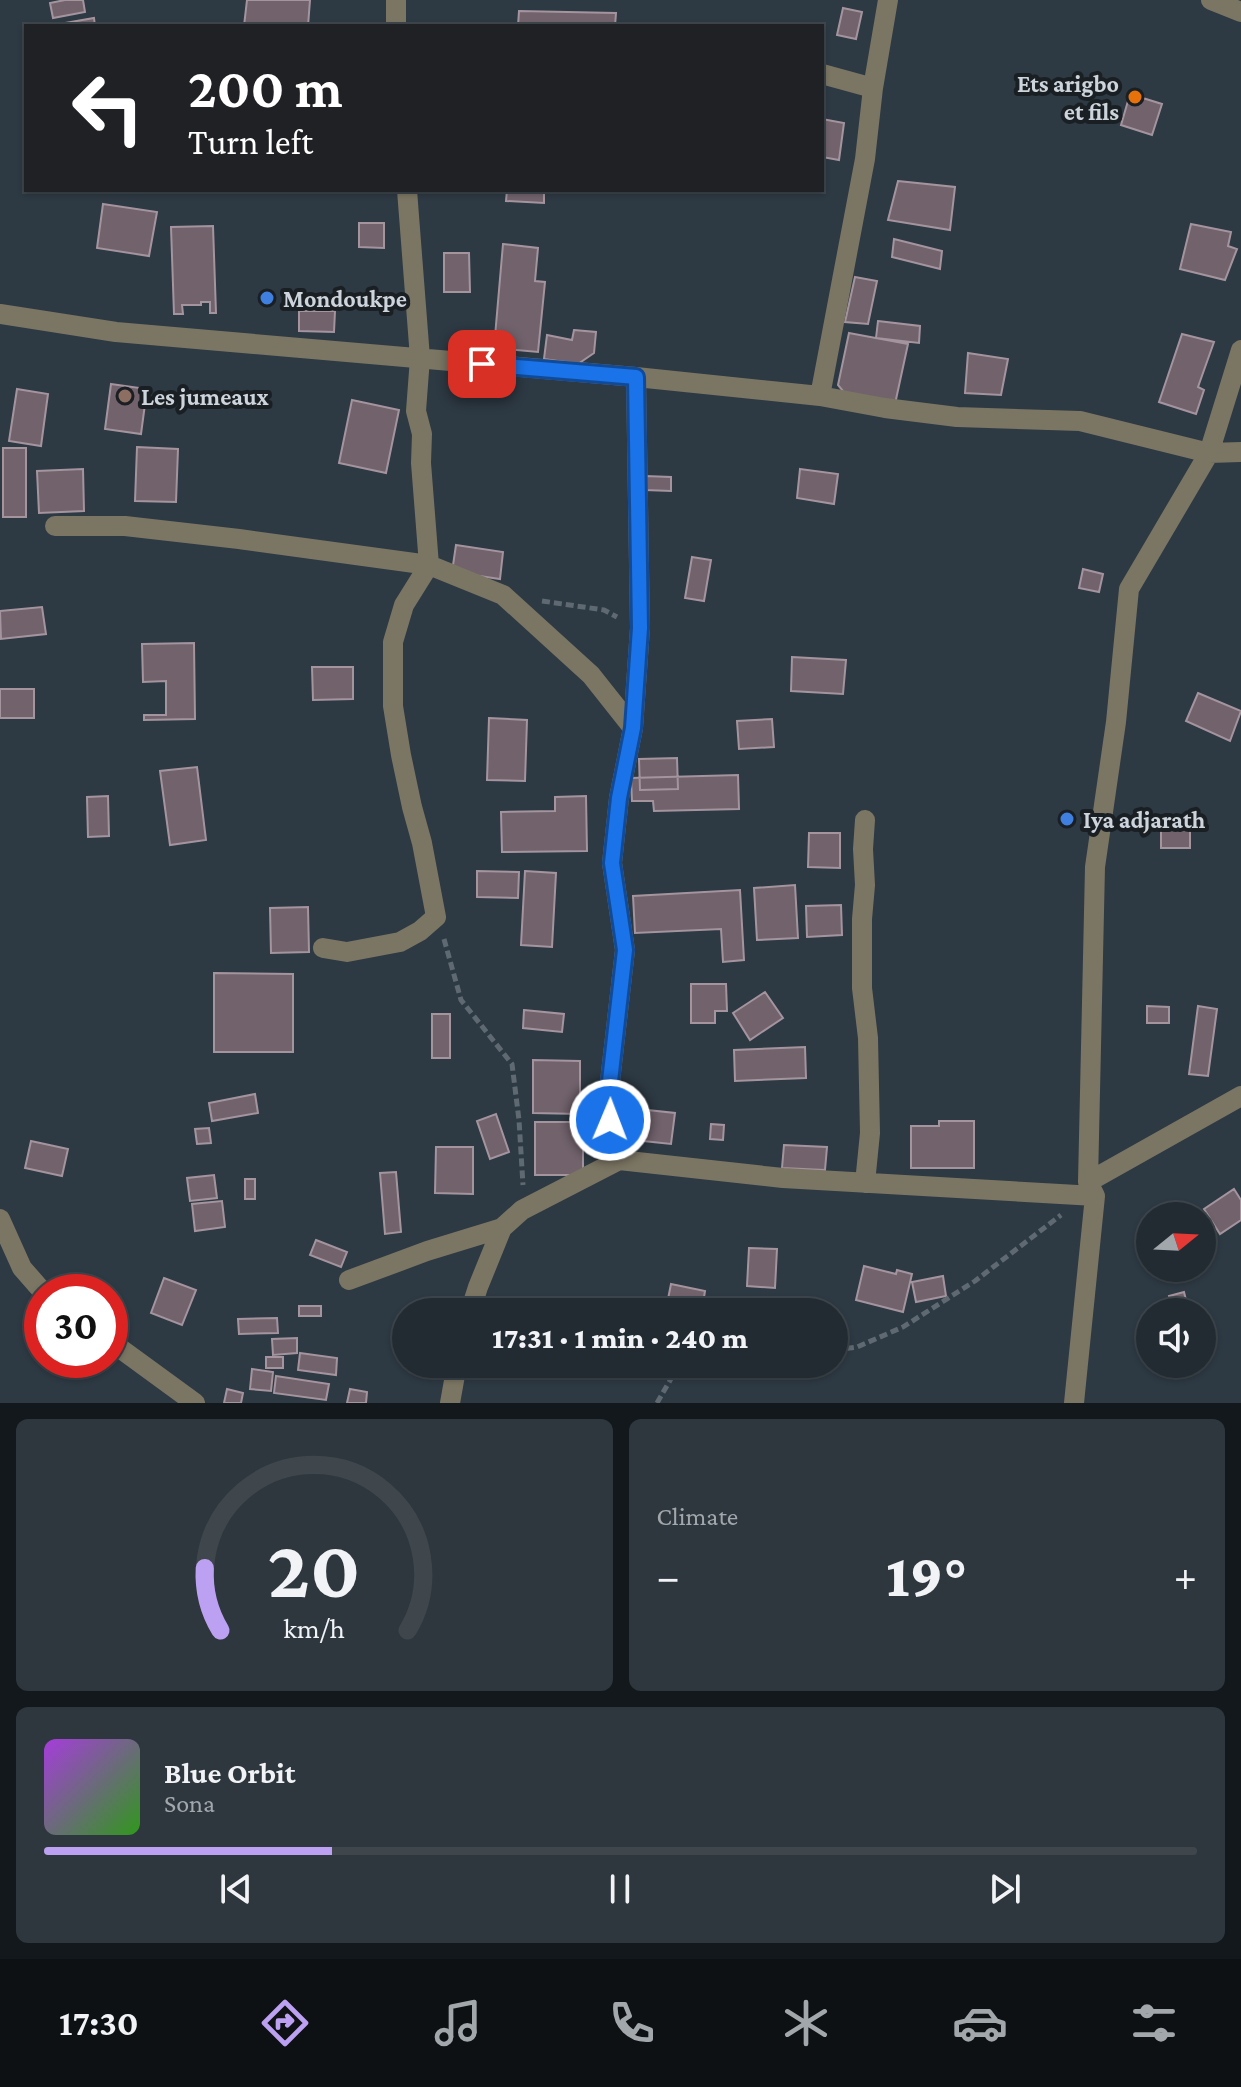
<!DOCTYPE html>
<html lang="en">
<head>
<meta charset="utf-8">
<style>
  :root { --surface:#222b32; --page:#2e373e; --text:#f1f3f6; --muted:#a2a7ac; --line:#3f474d; --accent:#bca0f2 }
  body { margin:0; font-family:"Crimson Pro",serif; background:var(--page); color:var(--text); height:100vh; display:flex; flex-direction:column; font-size:30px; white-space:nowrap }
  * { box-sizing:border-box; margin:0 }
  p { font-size:26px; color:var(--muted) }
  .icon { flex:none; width:44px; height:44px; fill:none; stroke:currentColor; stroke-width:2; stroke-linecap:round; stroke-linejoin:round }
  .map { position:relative; height:1403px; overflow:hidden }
  .panel { display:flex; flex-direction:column; gap:16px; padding:16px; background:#13181c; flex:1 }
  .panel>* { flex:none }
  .top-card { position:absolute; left:24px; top:24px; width:800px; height:168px; border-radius:0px; box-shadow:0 2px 6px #0004,0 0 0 2px var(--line); background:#202124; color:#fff; overflow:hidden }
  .needle { width:52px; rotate:72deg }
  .controls { position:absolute; left:1136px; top:1202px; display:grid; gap:16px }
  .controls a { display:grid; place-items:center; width:80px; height:80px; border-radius:50%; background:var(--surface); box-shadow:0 2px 6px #0004,0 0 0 2px var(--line); font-size:40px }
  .speed { position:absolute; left:24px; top:1274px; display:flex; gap:16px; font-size:40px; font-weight:700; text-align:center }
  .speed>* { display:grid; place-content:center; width:104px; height:104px; border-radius:50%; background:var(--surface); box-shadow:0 2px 6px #0004,0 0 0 2px var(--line); line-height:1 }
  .speed .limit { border:12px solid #d22; background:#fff; color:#111 }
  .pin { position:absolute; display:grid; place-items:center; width:68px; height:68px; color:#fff; margin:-34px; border-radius:16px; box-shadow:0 4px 12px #0006 }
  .me { position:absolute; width:88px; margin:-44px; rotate:1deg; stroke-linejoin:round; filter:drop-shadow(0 0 6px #0008) }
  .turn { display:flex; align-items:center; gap:28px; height:168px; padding:0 32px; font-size:36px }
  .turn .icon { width:104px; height:104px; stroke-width:2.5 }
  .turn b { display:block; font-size:56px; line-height:68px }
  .big { font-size:60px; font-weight:800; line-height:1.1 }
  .panel .tile { flex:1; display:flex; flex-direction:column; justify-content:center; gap:12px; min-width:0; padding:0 28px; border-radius:12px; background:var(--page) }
  .panel .dial { align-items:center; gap:0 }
  .dial svg { height:208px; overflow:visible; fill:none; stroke:var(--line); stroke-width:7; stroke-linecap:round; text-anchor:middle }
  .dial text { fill:var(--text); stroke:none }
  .song { display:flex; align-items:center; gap:24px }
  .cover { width:96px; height:96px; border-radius:12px; background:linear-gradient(135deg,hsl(280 70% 55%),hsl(110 70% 35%)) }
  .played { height:8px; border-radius:4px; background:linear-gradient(90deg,var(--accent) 25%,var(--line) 25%) }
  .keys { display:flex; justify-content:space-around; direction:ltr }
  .heat { display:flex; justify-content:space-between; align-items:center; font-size:44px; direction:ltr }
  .panel .tiles { flex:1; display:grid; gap:16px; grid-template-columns:1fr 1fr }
  .tile:last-child { grid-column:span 2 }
  .trip { position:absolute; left:392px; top:1298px; width:456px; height:80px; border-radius:40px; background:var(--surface); box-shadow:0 2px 6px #0004,0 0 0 2px var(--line); font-weight:800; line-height:80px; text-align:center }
  .tab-bar { display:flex; height:128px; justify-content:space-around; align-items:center; background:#0e1114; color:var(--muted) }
  .tab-bar .icon { width:56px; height:56px }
  .tab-bar .on { color:var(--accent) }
  .tab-bar b { font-size:36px; color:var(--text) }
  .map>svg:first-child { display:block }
  .building { fill:#71626c; stroke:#a4949e; stroke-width:2 }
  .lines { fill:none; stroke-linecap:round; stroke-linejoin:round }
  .path { stroke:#5f6972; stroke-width:5; stroke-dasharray:8 4; stroke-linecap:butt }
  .minor { stroke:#7b7563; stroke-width:20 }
  .route-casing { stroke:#114b97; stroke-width:20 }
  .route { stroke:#1a73e8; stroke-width:14 }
  .food-dot { fill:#e8710a; stroke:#1a1f24; stroke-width:3 }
  .shop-dot { fill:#3f7fe0; stroke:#1a1f24; stroke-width:3 }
  .education-dot { fill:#8d6e63; stroke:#1a1f24; stroke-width:3 }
  .labels { text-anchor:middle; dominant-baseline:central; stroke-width:8; stroke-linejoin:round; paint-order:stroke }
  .poi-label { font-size:24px; font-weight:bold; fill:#cdd4db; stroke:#1a1f24; text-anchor:start }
</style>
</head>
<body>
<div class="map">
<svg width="1241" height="1403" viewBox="0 0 1241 1403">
  <rect width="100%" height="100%" fill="#2d3943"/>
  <!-- building -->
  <path class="building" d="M65,0h18l2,12 -32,6 -3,-15z
    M247,0h63l-2,26h-64z
    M843,8l19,4 -6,27 -19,-4z
    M519,11l97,2 -1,13h-97z
    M94,18l1,8h-47z
    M1130,94l32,10 -10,31 -31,-10z
    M822,119l22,4 -5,37 -17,-3z
    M898,181l57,6 -5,43 -62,-10z
    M507,190h37v13l-38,-2z
    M103,204l54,8 -8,44 -52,-8z
    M359,223h25v25l-25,-1z
    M1191,224l40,8 -3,14 9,3 -12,31 -45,-11z
    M213,226l3,87h-6v-11h-9v3h-19l1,9h-9l-3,-87z
    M894,239l48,12 -2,18 -48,-12z
    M503,244l35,4 -3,33 10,1 -7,70 -44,-4z
    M444,253h25l1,39h-26z
    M855,277l22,4 -9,43 -23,-2z
    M299,311h36l-1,21 -35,-1z
    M878,321l42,5 -1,17 -43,-5z
    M574,330l22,2 -2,21 -16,11 -34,-5 3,-24 25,5z
    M849,333l59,11 -13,60 -48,-8 -9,-11z
    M1182,334l32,8 -16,45 6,3 -8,24 -37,-12z
    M968,353l40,6 -7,36 -36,-2z
    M111,384l36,5 -6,45 -36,-5z
    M17,389l31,5 -7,52 -32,-5z
    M352,400l47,10 -13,63 -47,-10z
    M137,447l41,2 -2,53 -41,-1z
    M3,448h23v69h-23z
    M83,469l1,42 -45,2 -2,-42z
    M800,469l38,5 -4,30 -37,-6z
    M645,476l26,1v14l-26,-1z
    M456,545l47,7 -3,27 -48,-7z
    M692,557l19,3 -7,41 -19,-3z
    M1083,569l20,5 -4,18 -20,-4z
    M42,607l4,27 -45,5 -1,-28z
    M194,643l1,76 -51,1v-5h22v-34l-23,1 -1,-38z
    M792,657l54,3 -3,34 -52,-3z
    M312,667h41v32l-40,1z
    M0,689h34v29h-34z
    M1198,693l43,18 -11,30 -44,-20z
    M489,718l38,2 -2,61 -38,-1z
    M772,719l2,28 -35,2 -2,-28z
    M677,758l1,31 -38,1 -1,-31z
    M197,767l9,73 -36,5 -10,-74z
    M738,775l1,34 -85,2 -1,-10h-21l-1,-23z
    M108,796l1,40 -21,1 -1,-40z
    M586,796l1,55 -85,1 -1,-40 54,-1v-14z
    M1161,828l29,1v19h-29z
    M809,833h31v35l-32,-1z
    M477,871l42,1 -1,26 -41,-1z
    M525,871l31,2 -4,74 -31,-2z
    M795,885l3,53 -41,2 -3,-52z
    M740,890l4,70 -21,2 -2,-33 -86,4 -2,-37z
    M841,905l1,30 -35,2 -1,-31z
    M308,907l1,45 -38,1 -1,-45z
    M214,973l79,1v78h-79z
    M691,984h35l1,27h-12v12h-24z
    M765,992l18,26 -33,22 -17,-27z
    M1147,1006l22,1v16h-22z
    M1198,1006l19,3 -9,67 -19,-2z
    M524,1010l40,4 -2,18 -39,-4z
    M432,1014h18v44h-18z
    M805,1047l1,31 -71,3 -1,-31z
    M533,1060l47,1v53l-47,-1z
    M255,1094l3,19 -46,8 -3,-18z
    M638,1109l37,4 -4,31 -37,-4z
    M496,1114l13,38 -19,7 -13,-38z
    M939,1121h35v47h-63v-42h28z
    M535,1122h48v53h-48z
    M711,1124l13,1 -1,15 -13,-1z
    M209,1128l2,15 -14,1 -2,-15z
    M31,1141l37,8 -6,27 -37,-8z
    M784,1145l43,2 -2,23 -43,-2z
    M436,1147h37v47l-38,-1z
    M396,1172l5,60 -16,2 -5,-61z
    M214,1175l3,23 -27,3 -3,-23z
    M245,1179h10v20h-10z
    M1234,1189l7,11v20l-21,14 -16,-25z
    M222,1201l3,26 -30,4 -3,-27z
    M316,1240l31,12 -6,15 -31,-12z
    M749,1248l28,1 -2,39 -28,-2z
    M864,1266l32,8 1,-4 15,4 -9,38 -47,-12z
    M943,1276l3,20 -30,6 -4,-20z
    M164,1278l32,12 -14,35 -31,-12z
    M671,1284l34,7 -3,19 -35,-6z
    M1184,1292l5,20h-16l-4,-16z
    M299,1306h22v10h-22z
    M277,1318l1,15 -39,1 -1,-15z
    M297,1338v15l-24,2 -1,-16z
    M300,1353l37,5 -1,17 -38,-5z
    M266,1357h17v11h-17z
    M252,1369l21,3 -2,19 -21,-2z
    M276,1376l53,8 -3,16 -52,-7z
    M227,1389l16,4 -2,10h-17z
    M350,1389l17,3 -1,11h-19z"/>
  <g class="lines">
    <!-- path -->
    <path class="path" d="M542,601l62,9 13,7
      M444,939l17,61 51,64 7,56 4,65
      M834,1350l23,-3 46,-20 72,-46 86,-66
      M657,1403l19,-33 7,-6"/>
    <!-- minor -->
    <path class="minor" d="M396,0v26
      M1211,0l30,12
      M822,74l51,14
      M0,314l116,18 520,45 184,19 65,12 72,9 123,4 129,32 32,-1
      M820,396l45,-237 8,-71 15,-88
      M55,526h70l114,13 190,26 74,30 88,80 42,53
      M865,820l-2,29 2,36 -3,34v69l6,50 2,95 -5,50
      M323,948l24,4 53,-10 20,-11 16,-14 -14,-74 -10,-36 -11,-52 -8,-49v-64l11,-37 25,-40 -8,-102 1,-29 -6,-23 4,-53 -13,-168
      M619,1160l-9,-40 -1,-30 16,-140 -13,-87 7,-65 14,-70 7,-100 -4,-251
      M1088,1182l153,-86
      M0,1219l22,49 21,24
      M349,1280l78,-29 75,-23 20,-18 97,-50 164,18 312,18
      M470,1312l8,-25 24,-59
      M110,1341l85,62
      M450,1403l7,-39
      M1074,1403l21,-207 -7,-14 7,-315 21,-145 13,-133 80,-136 32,-103"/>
  </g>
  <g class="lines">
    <!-- route casing -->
    <g class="route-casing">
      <path id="route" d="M482,364l154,13 4,251 -7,100 -14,70 -7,65 13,87 -16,140 1,30"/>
    </g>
    <!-- route -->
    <use href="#route" class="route"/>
  </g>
  <!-- markers -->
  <circle class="food-dot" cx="1135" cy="97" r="8"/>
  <g class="shop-dot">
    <circle cx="267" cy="298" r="8"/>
    <circle cx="1067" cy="819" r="8"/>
  </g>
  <circle class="education-dot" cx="125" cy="396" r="8"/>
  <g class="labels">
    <!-- poi labels -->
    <g class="poi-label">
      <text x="1119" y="83" text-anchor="end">Ets arigbo<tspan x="1119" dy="28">et fils</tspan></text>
      <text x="283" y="298">Mondoukpe</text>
      <text x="141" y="396">Les jumeaux</text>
      <text x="1083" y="819">Iya adjarath</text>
    </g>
  </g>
</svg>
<div class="controls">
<a><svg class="needle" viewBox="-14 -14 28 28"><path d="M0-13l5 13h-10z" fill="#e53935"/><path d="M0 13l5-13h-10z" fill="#a2a7ac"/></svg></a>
<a><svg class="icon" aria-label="sound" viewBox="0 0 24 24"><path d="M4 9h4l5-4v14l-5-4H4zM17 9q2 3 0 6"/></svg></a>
</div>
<div class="speed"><div class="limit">30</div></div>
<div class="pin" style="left:482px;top:364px;background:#d93025"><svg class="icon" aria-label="arrive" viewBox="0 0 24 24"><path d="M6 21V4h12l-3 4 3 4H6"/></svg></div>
<svg class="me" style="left:610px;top:1120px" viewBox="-20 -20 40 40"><circle r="17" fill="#1a73e8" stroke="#fff" stroke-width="3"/><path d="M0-11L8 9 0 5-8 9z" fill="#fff"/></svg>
<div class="trip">17:31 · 1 min · 240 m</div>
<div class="top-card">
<div class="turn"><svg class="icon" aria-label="left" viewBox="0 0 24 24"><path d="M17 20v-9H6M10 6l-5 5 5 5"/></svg><div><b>200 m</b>Turn left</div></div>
</div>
</div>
<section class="panel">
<div class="tiles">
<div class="tile dial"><svg viewBox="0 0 100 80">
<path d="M14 69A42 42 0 1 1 86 69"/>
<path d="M14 69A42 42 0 0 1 8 45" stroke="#bca0f2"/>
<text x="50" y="56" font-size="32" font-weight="700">20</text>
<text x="50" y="72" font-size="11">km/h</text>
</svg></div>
<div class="tile"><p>Climate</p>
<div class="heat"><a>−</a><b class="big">19°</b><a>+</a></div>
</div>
<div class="tile">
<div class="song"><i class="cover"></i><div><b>Blue Orbit</b><p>Sona</p></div></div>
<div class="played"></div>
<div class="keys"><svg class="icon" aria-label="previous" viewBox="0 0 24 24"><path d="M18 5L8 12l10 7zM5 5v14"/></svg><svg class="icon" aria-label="pause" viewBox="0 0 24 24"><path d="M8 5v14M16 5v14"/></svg><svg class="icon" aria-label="next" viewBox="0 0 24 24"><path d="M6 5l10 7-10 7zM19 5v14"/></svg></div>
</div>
</div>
</section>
<nav class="tab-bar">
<b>17:30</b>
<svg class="icon on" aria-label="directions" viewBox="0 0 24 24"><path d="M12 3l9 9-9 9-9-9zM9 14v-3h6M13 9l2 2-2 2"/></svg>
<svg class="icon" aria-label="music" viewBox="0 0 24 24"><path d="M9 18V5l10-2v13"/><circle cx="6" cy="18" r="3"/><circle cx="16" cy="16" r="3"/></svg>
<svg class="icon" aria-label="phone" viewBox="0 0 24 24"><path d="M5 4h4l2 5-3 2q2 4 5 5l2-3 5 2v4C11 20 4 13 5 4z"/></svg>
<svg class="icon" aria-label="climate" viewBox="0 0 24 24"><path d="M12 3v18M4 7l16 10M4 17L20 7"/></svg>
<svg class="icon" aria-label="car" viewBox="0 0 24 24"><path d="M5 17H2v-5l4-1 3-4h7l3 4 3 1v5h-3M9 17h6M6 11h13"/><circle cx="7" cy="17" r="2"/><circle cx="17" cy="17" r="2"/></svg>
<svg class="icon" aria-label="filters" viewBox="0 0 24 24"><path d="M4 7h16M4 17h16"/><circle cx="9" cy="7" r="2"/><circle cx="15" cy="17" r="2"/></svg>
</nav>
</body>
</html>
